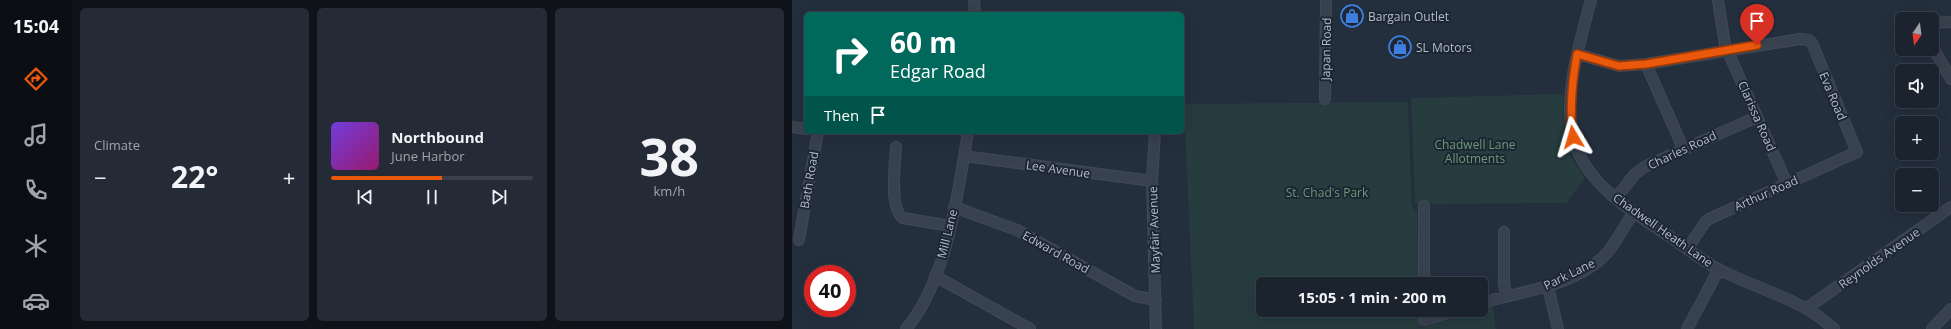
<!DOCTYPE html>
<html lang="en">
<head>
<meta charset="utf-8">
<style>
  :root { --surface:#1b232e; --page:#242b36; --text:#f1f3f6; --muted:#a0a4aa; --line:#39404a; --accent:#ea580c }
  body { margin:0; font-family:"Open Sans",sans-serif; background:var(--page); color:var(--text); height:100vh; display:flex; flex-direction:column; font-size:15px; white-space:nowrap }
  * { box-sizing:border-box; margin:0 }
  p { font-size:13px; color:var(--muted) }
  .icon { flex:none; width:22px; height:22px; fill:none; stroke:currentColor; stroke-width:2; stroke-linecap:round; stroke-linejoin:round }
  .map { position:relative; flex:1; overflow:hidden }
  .side { display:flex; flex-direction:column; gap:8px; padding:8px; background:#0f1319; width:720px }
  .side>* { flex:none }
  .guide { position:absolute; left:12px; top:12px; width:380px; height:122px; border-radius:6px; box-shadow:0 4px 16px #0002,0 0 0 1px var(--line); background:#00695c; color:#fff; overflow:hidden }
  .needle { width:26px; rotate:194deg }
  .fabs { position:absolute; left:1103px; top:12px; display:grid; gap:8px }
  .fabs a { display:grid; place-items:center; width:44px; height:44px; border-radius:6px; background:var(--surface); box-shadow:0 4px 16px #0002,0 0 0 1px var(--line); font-size:20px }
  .speed { position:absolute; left:12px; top:265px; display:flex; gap:8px; font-size:20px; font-weight:700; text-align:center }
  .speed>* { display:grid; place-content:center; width:52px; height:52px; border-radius:50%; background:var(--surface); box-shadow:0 4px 16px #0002,0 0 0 1px var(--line); line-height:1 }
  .speed .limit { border:6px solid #d22; background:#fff; color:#111 }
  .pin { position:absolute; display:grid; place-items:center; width:34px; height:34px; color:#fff; margin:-41px -17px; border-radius:50% 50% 50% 0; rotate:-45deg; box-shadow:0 0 4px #0007 }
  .pin .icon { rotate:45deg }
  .me { position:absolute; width:44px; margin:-22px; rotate:353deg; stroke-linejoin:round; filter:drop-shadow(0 0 3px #0008) }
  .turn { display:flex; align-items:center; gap:14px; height:84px; padding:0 20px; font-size:18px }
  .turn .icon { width:52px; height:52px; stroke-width:2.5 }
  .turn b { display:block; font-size:28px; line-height:34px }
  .then { display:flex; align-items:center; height:38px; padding:0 20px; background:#0003; gap:8px; font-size:15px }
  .big { font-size:30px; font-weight:700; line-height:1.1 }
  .side .widget { flex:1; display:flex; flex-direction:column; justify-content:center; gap:6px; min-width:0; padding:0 14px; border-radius:6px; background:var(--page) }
  .side .dial { align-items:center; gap:0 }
  .dial b { font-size:52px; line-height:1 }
  .song { display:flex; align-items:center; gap:12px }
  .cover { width:48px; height:48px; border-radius:6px; background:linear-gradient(135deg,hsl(260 70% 55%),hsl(320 70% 35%)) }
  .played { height:4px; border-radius:2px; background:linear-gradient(90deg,var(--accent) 55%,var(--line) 55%) }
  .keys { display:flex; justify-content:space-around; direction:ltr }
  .heat { display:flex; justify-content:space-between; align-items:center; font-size:22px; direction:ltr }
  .side .tiles { flex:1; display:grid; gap:8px; grid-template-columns:repeat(3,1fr) }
  .trip { position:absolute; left:464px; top:277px; width:232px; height:40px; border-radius:6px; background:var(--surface); box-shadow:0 4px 16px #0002,0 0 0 1px var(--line); font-weight:700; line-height:40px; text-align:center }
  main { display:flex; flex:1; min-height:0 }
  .tab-bar { display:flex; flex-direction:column; width:72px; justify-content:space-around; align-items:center; background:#0b0e12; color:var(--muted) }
  .tab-bar .icon { width:28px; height:28px }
  .tab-bar .on { color:var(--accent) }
  .tab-bar b { font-size:18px; color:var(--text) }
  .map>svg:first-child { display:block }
  .green { fill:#263c3f }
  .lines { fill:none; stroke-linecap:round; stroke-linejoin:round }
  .minor-casing { stroke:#414a57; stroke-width:12 }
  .minor { stroke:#38414e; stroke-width:10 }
  .route-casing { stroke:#983908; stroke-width:10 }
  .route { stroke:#ea580c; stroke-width:7 }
  .labels { text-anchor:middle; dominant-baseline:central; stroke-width:4; stroke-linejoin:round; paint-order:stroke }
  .poi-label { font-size:12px; fill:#b4bcc9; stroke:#1d2633; text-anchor:start }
  .street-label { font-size:12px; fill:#b4bcc9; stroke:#1d2633 }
  .park-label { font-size:12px; fill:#6b9a76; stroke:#1d2633 }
</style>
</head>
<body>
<main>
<nav class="tab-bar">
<b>15:04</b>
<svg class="icon on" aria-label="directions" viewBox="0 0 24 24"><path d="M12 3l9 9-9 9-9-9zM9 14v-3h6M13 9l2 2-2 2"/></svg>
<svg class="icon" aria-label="music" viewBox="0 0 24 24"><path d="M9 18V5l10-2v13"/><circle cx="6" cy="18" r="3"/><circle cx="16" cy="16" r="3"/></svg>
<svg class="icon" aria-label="phone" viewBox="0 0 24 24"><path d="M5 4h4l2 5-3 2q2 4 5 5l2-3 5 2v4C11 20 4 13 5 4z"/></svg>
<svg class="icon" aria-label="climate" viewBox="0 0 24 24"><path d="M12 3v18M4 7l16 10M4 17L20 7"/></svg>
<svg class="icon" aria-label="car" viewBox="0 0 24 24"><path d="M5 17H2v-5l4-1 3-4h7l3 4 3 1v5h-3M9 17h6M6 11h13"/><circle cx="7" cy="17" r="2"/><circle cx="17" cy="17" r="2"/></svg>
</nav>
<section class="side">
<div class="tiles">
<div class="widget"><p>Climate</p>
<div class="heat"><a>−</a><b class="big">22°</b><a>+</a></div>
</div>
<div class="widget">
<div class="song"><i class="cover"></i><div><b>Northbound</b><p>June Harbor</p></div></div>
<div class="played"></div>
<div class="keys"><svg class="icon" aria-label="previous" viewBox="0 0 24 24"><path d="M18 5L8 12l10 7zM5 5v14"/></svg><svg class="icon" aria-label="pause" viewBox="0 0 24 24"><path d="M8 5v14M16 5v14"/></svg><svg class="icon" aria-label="next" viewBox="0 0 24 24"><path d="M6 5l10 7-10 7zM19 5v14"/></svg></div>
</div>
<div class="widget dial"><b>38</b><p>km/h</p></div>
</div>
</section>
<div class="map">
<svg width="1159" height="329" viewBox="0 0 1159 329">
  <rect width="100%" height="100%" fill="#242f3e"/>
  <!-- green -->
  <path class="green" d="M771,94l1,34 7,29 14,21 -19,25 -151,1 -4,-106z
    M616,102l4,104 5,6 1,72h-155v26h156l1,18 73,-22 3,23h-302l-10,-225z"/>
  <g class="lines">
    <!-- minor casing -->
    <g class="minor-casing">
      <path id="minor" d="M182,0l1,14
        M799,0c-11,43 -28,92 -18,137 11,47 61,76 99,101 15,11 31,23 48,32 28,14 58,23 85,38 11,5 20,14 29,21
        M926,0l7,45 62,139
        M1140,23l19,-1
        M1140,46l19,33
        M785,54l42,12 27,-2 154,-25 9,1 3,3 45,109 -146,66 -5,3 -19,28
        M854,64l37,84
        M533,99l1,-99
        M0,127l14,2
        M363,132l-3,49 4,148
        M104,147c-1,16 -7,61 7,71l47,8
        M172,156l188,25
        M824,198l19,-24 11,-8 111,-49
        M162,207l63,23 118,66 21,4
        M712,232v51l2,13
        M7,240l19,-108
        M143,276l95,53
        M632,284v-78
        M756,287l10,42
        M689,303c41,-12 96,-17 126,-50 10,-12 18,-28 27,-41
        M1015,308l144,-101
        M632,310v10l34,-10
        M114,329c41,-48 52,-136 62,-197
        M895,329l32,-60
        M1140,329l19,-20"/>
    </g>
    <!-- minor -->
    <use href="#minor" class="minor"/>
  </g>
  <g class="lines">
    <!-- route casing -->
    <g class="route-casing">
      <path id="route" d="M781,137c-4,-28 -1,-55 4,-83l42,12 27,-2 111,-19"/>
    </g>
    <!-- route -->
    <use href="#route" class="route"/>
  </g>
  <!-- icons -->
  <defs>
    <g id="shop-ring" transform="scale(1.15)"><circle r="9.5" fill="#1d2633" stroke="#3f7fe0" stroke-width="1.5"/><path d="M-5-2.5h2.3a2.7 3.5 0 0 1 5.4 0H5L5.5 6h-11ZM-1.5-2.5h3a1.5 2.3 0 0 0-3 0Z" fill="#3f7fe0"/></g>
  </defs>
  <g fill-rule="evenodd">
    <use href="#shop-ring" x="560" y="16"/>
    <use href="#shop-ring" x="608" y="47"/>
  </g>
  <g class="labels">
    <!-- poi labels -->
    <g class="poi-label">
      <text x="576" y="16">Bargain Outlet</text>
      <text x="624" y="47">SL Motors</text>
    </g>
    <!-- street labels -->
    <g class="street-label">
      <text transform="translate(534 49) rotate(-89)">Japan Road</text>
      <text transform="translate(1041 96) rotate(67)">Eva Road</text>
      <text transform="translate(965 116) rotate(66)">Clarissa Road</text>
      <text transform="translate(890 150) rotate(-25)">Charles Road</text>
      <text transform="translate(266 169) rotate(8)">Lee Avenue</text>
      <text transform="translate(17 180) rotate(-80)">Bath Road</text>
      <text transform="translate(974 193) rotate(-24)">Arthur Road</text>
      <text transform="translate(362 230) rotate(-92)">Mayfair Avenue</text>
      <text transform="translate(871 230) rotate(35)">Chadwell Heath Lane</text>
      <text transform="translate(155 234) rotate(-76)">Mill Lane</text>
      <text transform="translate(264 252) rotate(29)">Edward Road</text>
      <text transform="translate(1087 258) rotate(-35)">Reynolds Avenue</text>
      <text transform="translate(777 274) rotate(-26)">Park Lane</text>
    </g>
    <!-- park labels -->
    <g class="park-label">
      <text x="683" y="144">Chadwell Lane<tspan x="683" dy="14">Allotments</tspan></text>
      <text x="535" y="192">St. Chad's Park</text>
    </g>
  </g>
</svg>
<div class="fabs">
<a><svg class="needle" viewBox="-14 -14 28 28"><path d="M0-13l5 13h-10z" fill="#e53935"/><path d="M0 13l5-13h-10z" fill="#a0a4aa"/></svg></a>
<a><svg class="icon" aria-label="sound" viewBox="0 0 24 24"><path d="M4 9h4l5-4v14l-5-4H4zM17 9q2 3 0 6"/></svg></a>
<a>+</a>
<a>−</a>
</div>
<div class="speed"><div class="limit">40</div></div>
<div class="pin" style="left:965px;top:45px;background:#d93025"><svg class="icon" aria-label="arrive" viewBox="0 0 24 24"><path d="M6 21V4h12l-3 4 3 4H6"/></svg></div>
<svg class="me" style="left:781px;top:137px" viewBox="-20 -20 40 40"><path d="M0-17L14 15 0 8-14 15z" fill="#ea580c" stroke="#fff" stroke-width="4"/></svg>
<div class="trip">15:05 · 1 min · 200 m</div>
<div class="guide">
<div class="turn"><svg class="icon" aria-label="right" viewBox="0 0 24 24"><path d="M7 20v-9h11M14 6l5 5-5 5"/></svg><div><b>60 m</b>Edgar Road</div></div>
<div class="then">Then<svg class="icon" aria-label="arrive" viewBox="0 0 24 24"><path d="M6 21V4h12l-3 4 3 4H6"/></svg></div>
</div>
</div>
</main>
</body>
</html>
